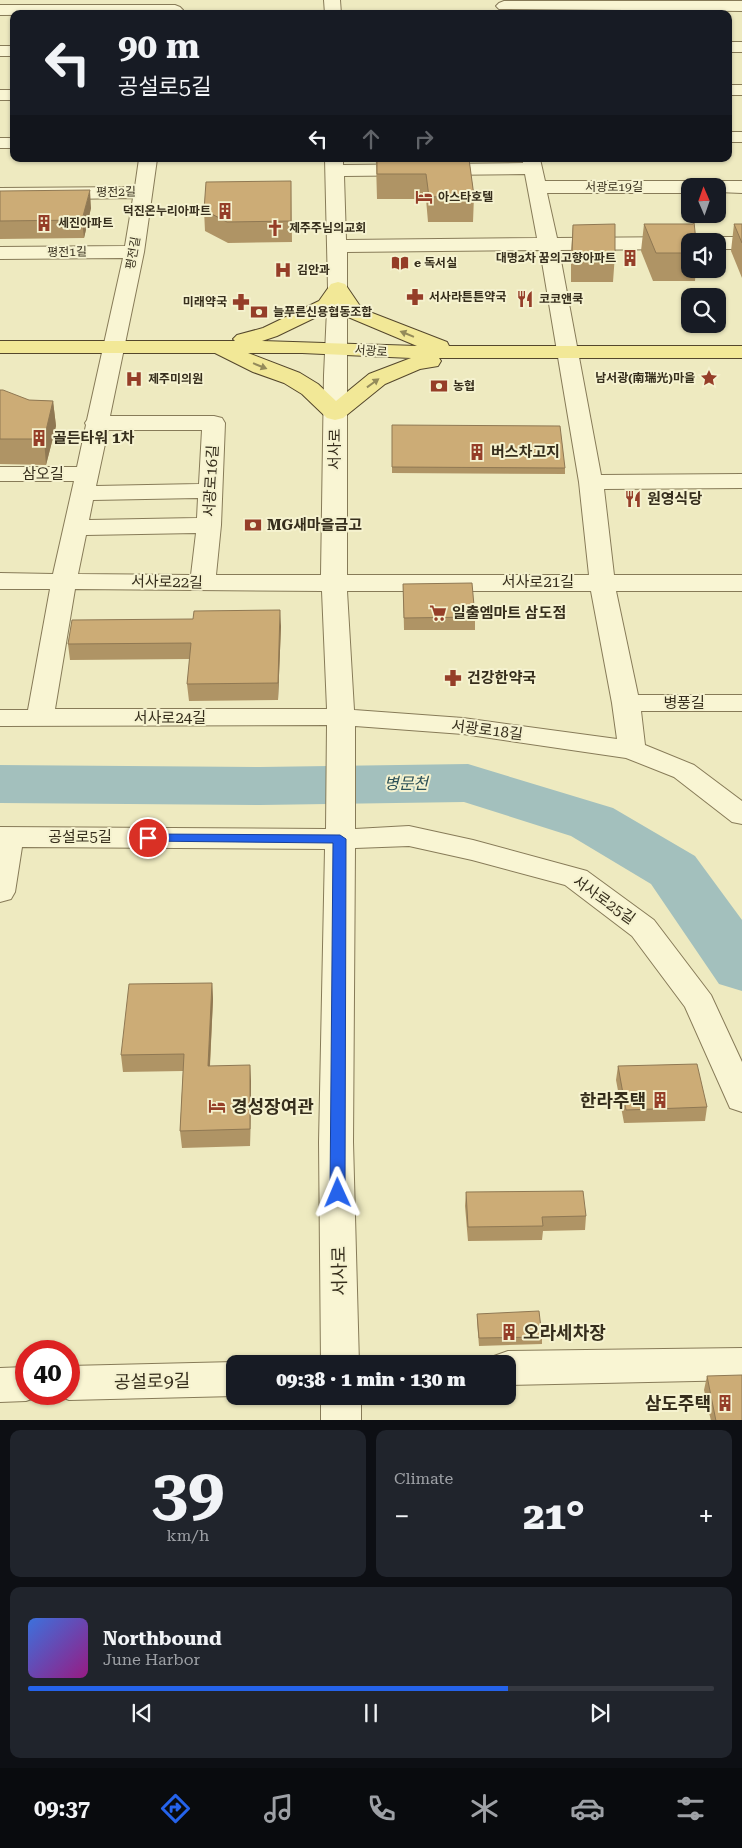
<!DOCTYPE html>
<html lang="en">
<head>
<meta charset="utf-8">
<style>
  :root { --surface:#171b24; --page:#20242c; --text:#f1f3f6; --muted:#9ea1a6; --line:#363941; --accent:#2563eb }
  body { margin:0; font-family:"Roboto Serif","Noto Sans KR",serif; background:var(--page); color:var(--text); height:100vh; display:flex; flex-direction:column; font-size:19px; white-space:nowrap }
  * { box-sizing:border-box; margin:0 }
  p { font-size:16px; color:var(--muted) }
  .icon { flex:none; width:28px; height:28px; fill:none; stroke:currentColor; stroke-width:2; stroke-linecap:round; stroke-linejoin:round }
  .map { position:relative; height:1420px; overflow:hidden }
  .side { display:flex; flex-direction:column; gap:10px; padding:10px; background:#0d0f14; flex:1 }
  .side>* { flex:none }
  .top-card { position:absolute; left:10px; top:10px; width:722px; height:152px; border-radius:10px; box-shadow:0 1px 4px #0004; background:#171b24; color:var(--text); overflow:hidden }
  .needle { width:32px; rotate:358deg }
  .controls { position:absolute; left:681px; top:178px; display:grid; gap:10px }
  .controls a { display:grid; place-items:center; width:45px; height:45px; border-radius:10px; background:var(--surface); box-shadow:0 1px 4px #0004; font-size:25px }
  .speed { position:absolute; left:15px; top:1340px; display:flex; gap:10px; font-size:25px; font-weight:700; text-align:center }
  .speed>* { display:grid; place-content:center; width:65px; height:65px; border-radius:50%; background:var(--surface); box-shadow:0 1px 4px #0004; line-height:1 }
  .speed .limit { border:8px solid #d22; background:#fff; color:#111 }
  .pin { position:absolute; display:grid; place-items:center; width:42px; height:42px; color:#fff; margin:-21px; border:2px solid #fff; border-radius:50%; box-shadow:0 1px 5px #0007 }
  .me { position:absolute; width:55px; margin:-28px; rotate:359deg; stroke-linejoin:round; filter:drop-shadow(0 0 4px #0008) }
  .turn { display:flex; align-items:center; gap:18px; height:105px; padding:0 25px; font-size:22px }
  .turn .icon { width:65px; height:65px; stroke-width:2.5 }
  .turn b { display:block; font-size:35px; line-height:42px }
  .lanes { display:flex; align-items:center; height:48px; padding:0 25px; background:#0003; justify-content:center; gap:25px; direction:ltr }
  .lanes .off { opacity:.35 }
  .big { font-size:38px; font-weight:800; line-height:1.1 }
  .side .tile { flex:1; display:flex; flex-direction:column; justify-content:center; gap:8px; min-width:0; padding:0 18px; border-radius:10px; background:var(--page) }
  .side .dial { align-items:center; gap:0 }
  .dial b { font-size:65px; line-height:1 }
  .song { display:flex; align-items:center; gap:15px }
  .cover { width:60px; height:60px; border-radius:8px; background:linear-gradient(135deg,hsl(220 70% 55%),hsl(310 70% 35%)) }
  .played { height:5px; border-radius:2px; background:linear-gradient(90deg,var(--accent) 70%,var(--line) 70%) }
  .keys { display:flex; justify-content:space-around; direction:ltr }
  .heat { display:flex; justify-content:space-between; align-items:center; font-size:28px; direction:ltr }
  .side .tiles { flex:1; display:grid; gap:10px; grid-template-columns:1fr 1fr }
  .tile:last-child { grid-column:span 2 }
  .trip { position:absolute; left:226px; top:1355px; width:290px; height:50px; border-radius:10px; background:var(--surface); box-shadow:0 1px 4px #0004; font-weight:800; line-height:50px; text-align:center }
  .menu { display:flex; height:80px; justify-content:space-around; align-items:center; background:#090b0e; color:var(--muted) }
  .menu .icon { width:35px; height:35px }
  .menu .selected { color:var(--accent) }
  .menu b { font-size:22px; color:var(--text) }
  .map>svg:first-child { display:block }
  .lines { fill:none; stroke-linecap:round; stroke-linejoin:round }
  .river { fill:#a3c0bd; fill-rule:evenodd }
  .minor-casing { stroke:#877b58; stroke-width:2 }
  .major-casing { stroke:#54472c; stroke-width:2 }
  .minor { fill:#f9f5d3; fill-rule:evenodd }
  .major { fill:#f2e897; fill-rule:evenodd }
  .wall { fill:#af9465 }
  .shaded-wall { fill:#8f7853 }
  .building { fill:#ccac76; stroke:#8f7853 }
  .oneway { fill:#948b5a }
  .route { fill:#2563eb; stroke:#184099 }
  .labels { text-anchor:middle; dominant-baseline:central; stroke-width:4; stroke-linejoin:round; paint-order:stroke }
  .far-street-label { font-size:12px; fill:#362e1c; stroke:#f5f2cf }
  .far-poi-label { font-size:12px; font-weight:bold; fill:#362e1c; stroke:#f5f2cf; text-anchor:start }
  .poi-label { font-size:15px; font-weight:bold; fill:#362e1c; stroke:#f5f2cf; text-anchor:start }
  .street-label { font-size:15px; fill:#362e1c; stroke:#f5f2cf }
  .water-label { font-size:16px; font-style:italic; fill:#2c5056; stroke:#f5f2cf }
  .near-poi-label { font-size:18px; font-weight:bold; fill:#362e1c; stroke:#f5f2cf; text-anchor:end }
  .near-street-label { font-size:18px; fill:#362e1c; stroke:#f5f2cf }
</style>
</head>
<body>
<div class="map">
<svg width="742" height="1421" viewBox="0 0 742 1421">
  <rect width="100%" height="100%" fill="#eeeac0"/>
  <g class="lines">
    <!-- river -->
    <path class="river" d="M468,764l145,44 82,48 47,64v71l-23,-7 -68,-100 -80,-48 -107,-34 -204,3 -260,-2v-38l260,2z"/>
    <!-- minor casing -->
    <g class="minor-casing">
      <path id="minor" d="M324,0h16l1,14h-16z
        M504,1h238v10l-243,-2 -3,-3 3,-3z
        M0,5h175l5,2 3,3 -5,4 -178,1z
        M729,42h13v10h-13z
        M0,46h14v10h-14z
        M729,85h13v10h-13z
        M0,90h14v10h-14z
        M729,132h13v10h-13z
        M0,138h14v10h-14z
        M139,159h18l-13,93 -34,164h104l8,2 3,5 -4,102 -5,50h105l3,-200 4,-87 -3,-129h18v6l180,-2 -1,-4h18l5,22h145l7,2 2,3h-9v7h-143l10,45 133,-1 9,4h-9v8l-131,1 42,225 141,-1v14l-138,1 10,86h128v16h-126l22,104h104v16h-101l4,34 49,20 48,36v23l-10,-2 -58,-45 -48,-19 -163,-24 -108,-8v103l54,-3 64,14 114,31 67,49 57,75 31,67v50l-12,-4 -45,-101 -53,-71 -67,-51 -93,-25 -63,-14 -54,2 -2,294 6,222h-38l-2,-222 6,-293 -303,-2 -7,45 -4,7 -11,3v-75l326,2 1,-104 -327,1v-16h28l22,-121h-50v-16l53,1 21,-93h-74v-14h77l9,-42 -1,-2 2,-3 36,-162 -123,1v-12l125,-1 8,-48 -133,2v-12l135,-1zM525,174l12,64 -191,2 -2,-64zM540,250l39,232 10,93h-242v-323zM108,430h94l-3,54 -103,2zM198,498l-1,20 -108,2 4,-20zM196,533l-5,42 -113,-1 8,-39zM75,589l247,2 5,118h-272zM347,591h244l21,112 5,36 -154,-21 -109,-8z
        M718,181h24v12l-24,-1v-6h-9l2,-3z
        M718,237h24v12h-24v-8h-9z
        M742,1348v32l-234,5v-21h-17l3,-8 14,-5z
        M235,1362l4,2h-4v32l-166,4 -14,-6h14v-28z
        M26,1367v27h15l-1,2 -14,5 -26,1v-34z
        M321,1396h40v25h-40z"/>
    </g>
    <!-- major casing -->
    <g class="major-casing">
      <path id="major" d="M338,282l7,2 17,25 85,33 2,4h293v12h-303l2,3 -3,5 -18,3 -35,15 -42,34 -8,2 -8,-2 -25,-24 -18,-11 -31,-11 -38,-19h-215v-12h235l-2,-2 4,-4 26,-7 56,-27 12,-17zM338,303l10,14 69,29 -155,-5 15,-5 56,-27zM248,353h54l109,5 -42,16 -33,27 -18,-17 -18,-11z"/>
    </g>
    <!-- minor -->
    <use href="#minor" class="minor"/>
    <!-- major -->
    <use href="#major" class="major"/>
  </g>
  <!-- wall -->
  <path class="wall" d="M375,159h94l5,37 -1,26h-45l-2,-23h-49l-1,-36z
    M291,181l1,61 -64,1 -23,-12 -1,-21z
    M0,191l91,17 -7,30 -84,1z
    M644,224l46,17v28h6l-1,12h-42l-12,-30z
    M734,224h8v54l-11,-27z
    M573,225l42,29 -2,28h-42v-30z
    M0,390l29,10 24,1 3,25 -10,39 -46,-1z
    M392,425l173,43v6l-173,-1z
    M403,584l72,33v13h-71z
    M281,626l-3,74 -89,1 -2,-17 3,-25 -120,1 -2,-16z
    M212,983l1,16 -3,67 41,15 -1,65 -68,2 -2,-17 3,-60 -60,1 -2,-17z
    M618,1066l89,41 -2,14 -81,2 -8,-43z
    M466,1192l120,24 -1,14 -42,1 -1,9 -74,1 -3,-35z
    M477,1314l65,23v7l-63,2 -2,-25z
    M707,1376l35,45h-31l-7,-31z"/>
  <!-- shaded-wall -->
  <path class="shaded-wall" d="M90,190l1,18 -7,30 -2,-18z
    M53,401l3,25 -10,39 -2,-26z
    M280,610l1,16 -3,74v-17z
    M212,983l1,16 -4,83 -1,-16z
    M250,1065l1,16 -1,65z"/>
  <!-- building -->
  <path class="building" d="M377,159h92l5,37 -45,1 -3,-23h-49z
    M291,181v40l-64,1 -23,-12 2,-28z
    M90,190l-8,30 -82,1v-30z
    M694,222l2,19h-6v12h-34l-12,-29h49z
    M615,224v30h-43l1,-29z
    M734,224h8v19z
    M0,390h3l26,10 24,1 -9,38h-44z
    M392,425l168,1 5,42 -173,-1z
    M472,583l3,34 -71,1 -1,-34z
    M280,610l-2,73 -91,1 4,-41 -123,1 4,-24 121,-1 1,-8z
    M212,983l-4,83 42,-1v64l-70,2 4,-77 -63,1 8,-71z
    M697,1064l10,43 -81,3 -8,-44z
    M583,1191l3,25 -44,1 1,9 -75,1 -2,-35z
    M539,1311l3,26 -63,1 -2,-24z
    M742,1375v46h-26l-9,-45z"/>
  <!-- one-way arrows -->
  <defs><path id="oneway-solid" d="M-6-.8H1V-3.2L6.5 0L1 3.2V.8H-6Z" transform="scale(1.25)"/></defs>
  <g class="oneway">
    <use href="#oneway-solid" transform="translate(407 334) rotate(-158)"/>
    <use href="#oneway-solid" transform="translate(260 366) rotate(22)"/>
    <use href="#oneway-solid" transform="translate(373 383) rotate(-36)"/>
  </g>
  <!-- route -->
  <path class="route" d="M148,834l192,1 6,4 -1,354 -2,4 -5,2 -6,-2 -2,-4 3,-350 -190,-2 -1,-3 1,-3z"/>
  <!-- icons -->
  <defs>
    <g id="hotel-bare" transform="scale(1.35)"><path d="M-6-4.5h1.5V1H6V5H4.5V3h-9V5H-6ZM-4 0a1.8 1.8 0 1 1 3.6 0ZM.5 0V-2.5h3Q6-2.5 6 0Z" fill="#953e28" stroke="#f5f2cf" stroke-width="2.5" paint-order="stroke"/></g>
    <g id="building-bare" transform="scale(1.35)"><path d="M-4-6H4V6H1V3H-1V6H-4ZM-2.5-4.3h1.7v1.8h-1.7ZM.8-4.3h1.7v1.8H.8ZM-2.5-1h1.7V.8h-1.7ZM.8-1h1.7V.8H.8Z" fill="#953e28" stroke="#f5f2cf" stroke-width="2.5" paint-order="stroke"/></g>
    <g id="church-bare" transform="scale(1.35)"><path d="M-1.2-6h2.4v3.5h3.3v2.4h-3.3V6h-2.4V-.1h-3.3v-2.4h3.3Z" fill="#953e28" stroke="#f5f2cf" stroke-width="2.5" paint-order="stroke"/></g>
    <g id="library-bare" transform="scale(1.35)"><path d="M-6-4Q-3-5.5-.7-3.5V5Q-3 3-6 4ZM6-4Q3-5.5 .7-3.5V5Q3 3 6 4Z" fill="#953e28" stroke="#f5f2cf" stroke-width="2.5" paint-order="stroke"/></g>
    <g id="hospital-bare" transform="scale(1.35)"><path d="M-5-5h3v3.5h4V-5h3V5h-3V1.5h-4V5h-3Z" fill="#953e28" stroke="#f5f2cf" stroke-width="2.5" paint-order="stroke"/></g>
    <g id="pharmacy-bare" transform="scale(1.35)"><path d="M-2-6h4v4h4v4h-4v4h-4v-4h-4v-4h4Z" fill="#953e28" stroke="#f5f2cf" stroke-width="2.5" paint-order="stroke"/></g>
    <g id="restaurant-bare" transform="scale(1.35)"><path d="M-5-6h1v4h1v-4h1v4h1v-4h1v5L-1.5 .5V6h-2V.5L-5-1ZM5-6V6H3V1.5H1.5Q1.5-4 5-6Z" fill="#953e28" stroke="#f5f2cf" stroke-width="2.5" paint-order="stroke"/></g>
    <g id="bank-bare" transform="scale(1.35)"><path d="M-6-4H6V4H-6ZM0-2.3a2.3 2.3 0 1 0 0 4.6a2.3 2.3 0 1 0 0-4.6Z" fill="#953e28" stroke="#f5f2cf" stroke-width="2.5" paint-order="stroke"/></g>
    <g id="sight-bare" transform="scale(1.35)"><path d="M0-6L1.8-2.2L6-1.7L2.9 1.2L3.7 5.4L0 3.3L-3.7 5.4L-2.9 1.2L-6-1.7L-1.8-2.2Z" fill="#953e28" stroke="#f5f2cf" stroke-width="2.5" paint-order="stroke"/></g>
    <g id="supermarket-bare" transform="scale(1.35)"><path d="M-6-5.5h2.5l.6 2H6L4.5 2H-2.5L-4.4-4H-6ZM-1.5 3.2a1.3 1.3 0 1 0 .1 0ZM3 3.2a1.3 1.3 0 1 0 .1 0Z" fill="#953e28" stroke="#f5f2cf" stroke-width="2.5" paint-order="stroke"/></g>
  </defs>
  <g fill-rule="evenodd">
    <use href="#hotel-bare" x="424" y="197"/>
    <use href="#building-bare" x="225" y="211"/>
    <use href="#building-bare" x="44" y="223"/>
    <use href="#church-bare" x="275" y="228"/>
    <use href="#building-bare" x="630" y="258"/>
    <use href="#library-bare" x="400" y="263"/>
    <use href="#hospital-bare" x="283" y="270"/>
    <use href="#pharmacy-bare" x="415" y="297"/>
    <use href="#restaurant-bare" x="525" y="299"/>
    <use href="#pharmacy-bare" x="241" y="302"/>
    <use href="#bank-bare" x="259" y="312"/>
    <use href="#sight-bare" x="709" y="378"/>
    <use href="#hospital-bare" x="134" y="379"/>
    <use href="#bank-bare" x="439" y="386"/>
    <use href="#building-bare" x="39" y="438"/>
    <use href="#building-bare" x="477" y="452"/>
    <use href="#restaurant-bare" x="633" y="499"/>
    <use href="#bank-bare" x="253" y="525"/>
    <use href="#supermarket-bare" x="438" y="613"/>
    <use href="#pharmacy-bare" x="453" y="678"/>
    <use href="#building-bare" x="660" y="1100"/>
    <use href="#hotel-bare" x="217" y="1106"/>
    <use href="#building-bare" x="509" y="1332"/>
    <use href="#building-bare" x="725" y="1403"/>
  </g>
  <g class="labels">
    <!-- far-street labels -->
    <g class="far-street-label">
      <text x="614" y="187">서광로19길</text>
      <text transform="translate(116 192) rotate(-1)">평전2길</text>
      <text transform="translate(67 252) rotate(-1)">평전1길</text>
      <text transform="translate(133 253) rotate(-80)">평전길</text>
      <text transform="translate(371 351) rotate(4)">서광로</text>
    </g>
    <!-- far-poi labels -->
    <g class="far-poi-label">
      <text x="438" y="197">아스타호텔</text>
      <text x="211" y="211" text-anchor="end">덕진온누리아파트</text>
      <text x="58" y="223">세진아파트</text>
      <text x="289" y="228">제주주님의교회</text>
      <text x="616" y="258" text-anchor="end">대명2차 꿈의고향아파트</text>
      <text x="414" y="263">e 독서실</text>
      <text x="297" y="270">김안과</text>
      <text x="429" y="297">서사라튼튼약국</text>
      <text x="539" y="299">코코앤쿡</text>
      <text x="227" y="302" text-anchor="end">미래약국</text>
      <text x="273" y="312">늘푸른신용협동조합</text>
      <text x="695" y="378" text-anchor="end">남서광(南瑞光)마을</text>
      <text x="148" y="379">제주미의원</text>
      <text x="453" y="386">농협</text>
    </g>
    <!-- poi labels -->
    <g class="poi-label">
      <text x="53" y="438">골든타워 1차</text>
      <text x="491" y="452">버스차고지</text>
      <text x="647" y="499">원영식당</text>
      <text x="267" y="525">MG새마을금고</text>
      <text x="452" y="613">일출엠마트 삼도점</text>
      <text x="467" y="678">건강한약국</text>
    </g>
    <!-- street labels -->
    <g class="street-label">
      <text transform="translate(335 449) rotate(-90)">서사로</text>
      <text x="43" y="474">삼오길</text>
      <text transform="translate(211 481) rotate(-87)">서광로16길</text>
      <text transform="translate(167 582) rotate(1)">서사로22길</text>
      <text x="538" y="582">서사로21길</text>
      <text x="684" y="703">병풍길</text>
      <text x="170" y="718">서사로24길</text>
      <text transform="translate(487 730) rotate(7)">서광로18길</text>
      <text x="80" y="837">공설로5길</text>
      <text transform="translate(604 900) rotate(35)">서사로25길</text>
    </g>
    <!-- water labels -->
    <g class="water-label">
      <text x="406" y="783">병문천</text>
    </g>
    <!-- near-poi labels -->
    <g class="near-poi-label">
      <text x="646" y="1100">한라주택</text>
      <text x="231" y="1106" text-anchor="start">경성장여관</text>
      <text x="523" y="1332" text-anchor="start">오라세차장</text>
      <text x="711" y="1403">삼도주택</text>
    </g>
    <!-- near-street labels -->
    <g class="near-street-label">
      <text transform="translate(339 1271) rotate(-91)">서사로</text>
      <text transform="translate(152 1381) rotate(-1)">공설로9길</text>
    </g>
  </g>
</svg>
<div class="controls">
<a><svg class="needle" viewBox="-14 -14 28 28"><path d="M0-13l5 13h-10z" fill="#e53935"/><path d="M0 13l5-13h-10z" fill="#9ea1a6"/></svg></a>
<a><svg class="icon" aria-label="sound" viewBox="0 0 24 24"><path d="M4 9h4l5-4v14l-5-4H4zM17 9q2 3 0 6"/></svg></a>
<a><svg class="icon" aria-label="search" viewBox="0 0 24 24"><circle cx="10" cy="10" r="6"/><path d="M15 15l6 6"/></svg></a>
</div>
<div class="speed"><div class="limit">40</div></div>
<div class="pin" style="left:148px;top:838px;background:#d93025"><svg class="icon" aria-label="arrive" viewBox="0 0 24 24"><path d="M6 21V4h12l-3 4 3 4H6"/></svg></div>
<svg class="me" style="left:338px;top:1193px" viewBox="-20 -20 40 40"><path d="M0-17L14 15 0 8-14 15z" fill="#2563eb" stroke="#fff" stroke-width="4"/></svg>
<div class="trip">09:38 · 1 min · 130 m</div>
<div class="top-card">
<div class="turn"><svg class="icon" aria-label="left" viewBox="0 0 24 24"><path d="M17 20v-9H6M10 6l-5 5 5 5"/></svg><div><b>90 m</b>공설로5길</div></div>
<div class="lanes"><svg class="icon" aria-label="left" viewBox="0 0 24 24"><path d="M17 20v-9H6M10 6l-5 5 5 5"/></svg><svg class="icon off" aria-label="ahead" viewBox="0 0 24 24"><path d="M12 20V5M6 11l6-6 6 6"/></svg><svg class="icon off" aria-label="right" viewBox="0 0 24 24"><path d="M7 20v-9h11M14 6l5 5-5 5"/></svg></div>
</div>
</div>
<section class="side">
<div class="tiles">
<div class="tile dial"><b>39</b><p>km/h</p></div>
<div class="tile"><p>Climate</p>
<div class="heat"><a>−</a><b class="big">21°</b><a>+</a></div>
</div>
<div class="tile">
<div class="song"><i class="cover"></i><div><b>Northbound</b><p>June Harbor</p></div></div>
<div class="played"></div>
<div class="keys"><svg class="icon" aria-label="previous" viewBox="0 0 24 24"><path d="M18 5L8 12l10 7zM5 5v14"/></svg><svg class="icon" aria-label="pause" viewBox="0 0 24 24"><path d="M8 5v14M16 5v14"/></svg><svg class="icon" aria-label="next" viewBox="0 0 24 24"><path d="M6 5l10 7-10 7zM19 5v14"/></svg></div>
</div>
</div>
</section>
<nav class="menu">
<b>09:37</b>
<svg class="icon selected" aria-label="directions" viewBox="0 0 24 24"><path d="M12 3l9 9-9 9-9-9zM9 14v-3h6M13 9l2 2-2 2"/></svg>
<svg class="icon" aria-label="music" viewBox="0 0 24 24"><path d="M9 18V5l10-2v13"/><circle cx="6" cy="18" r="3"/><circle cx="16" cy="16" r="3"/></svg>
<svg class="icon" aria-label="phone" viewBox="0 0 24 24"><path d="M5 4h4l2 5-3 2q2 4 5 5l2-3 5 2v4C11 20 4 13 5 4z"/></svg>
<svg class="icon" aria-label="climate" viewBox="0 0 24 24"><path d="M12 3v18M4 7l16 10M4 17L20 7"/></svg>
<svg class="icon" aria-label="car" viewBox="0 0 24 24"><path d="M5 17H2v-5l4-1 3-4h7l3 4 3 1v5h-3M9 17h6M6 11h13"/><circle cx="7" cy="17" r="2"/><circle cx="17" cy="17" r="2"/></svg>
<svg class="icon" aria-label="filters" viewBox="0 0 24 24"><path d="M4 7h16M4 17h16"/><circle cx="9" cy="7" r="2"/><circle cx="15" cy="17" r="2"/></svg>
</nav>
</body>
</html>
